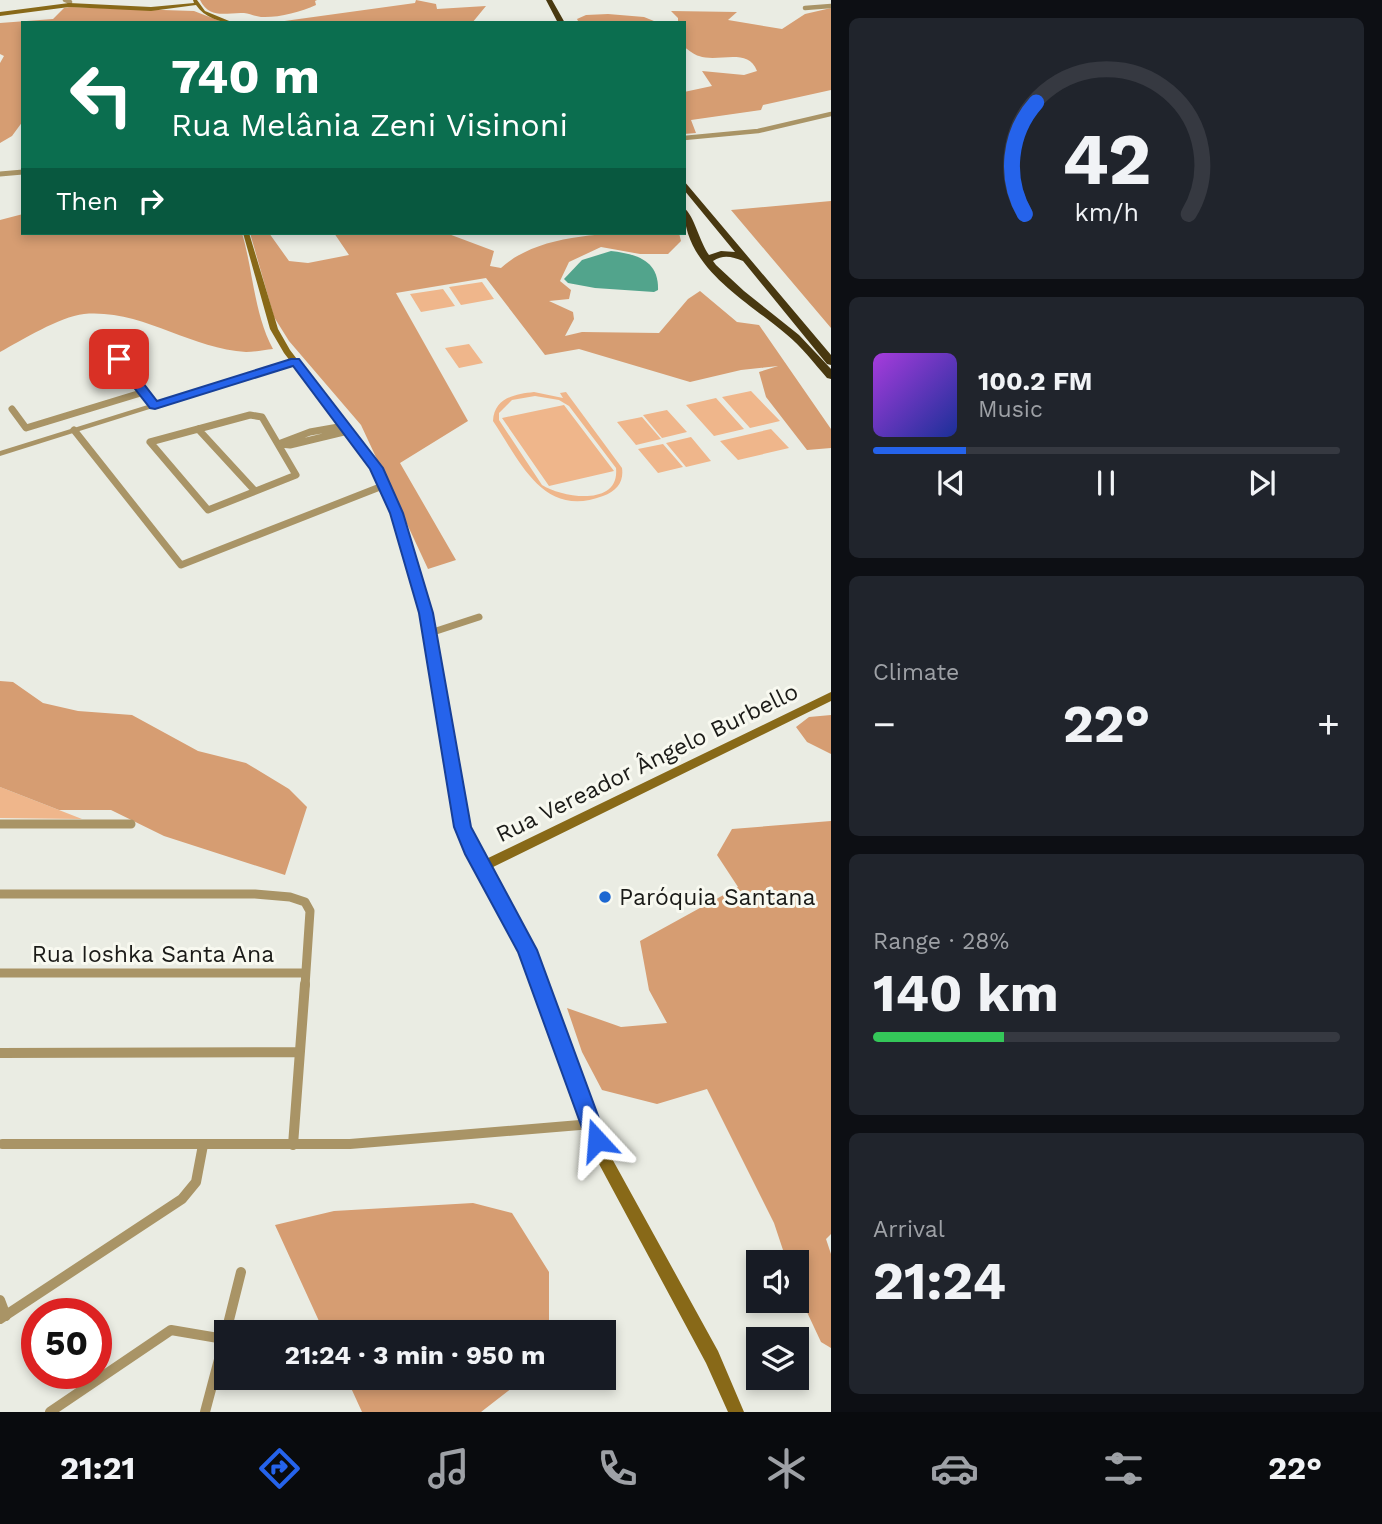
<!DOCTYPE html>
<html lang="en">
<head>
<meta charset="utf-8">
<style>
  :root { --surface:#171b24; --page:#20242c; --text:#f1f3f6; --muted:#9ea1a6; --line:#363941; --accent:#2563eb }
  body { margin:0; font-family:"Work Sans",sans-serif; background:var(--page); color:var(--text); height:100vh; display:flex; flex-direction:column; font-size:26px; white-space:nowrap }
  * { box-sizing:border-box; margin:0 }
  p { font-size:23px; color:var(--muted) }
  .icon { flex:none; width:38px; height:38px; fill:none; stroke:currentColor; stroke-width:2; stroke-linecap:round; stroke-linejoin:round }
  .map { position:relative; flex:1; overflow:hidden }
  .details { display:flex; flex-direction:column; gap:18px; padding:18px; background:#0d0f14; width:551px }
  .details>* { flex:none }
  .banner { position:absolute; left:21px; top:21px; width:665px; height:214px; border-radius:0px; box-shadow:0 4px 10px #0003; background:#0b6e4f; color:#fff; overflow:hidden }
  .tools { position:absolute; left:746px; top:1250px; display:grid; gap:14px }
  .tools a { display:grid; place-items:center; width:63px; height:63px; border-radius:0px; background:var(--surface); box-shadow:0 4px 10px #0003; font-size:35px }
  .speed { position:absolute; left:21px; top:1298px; display:flex; gap:14px; font-size:35px; font-weight:700; text-align:center }
  .speed>* { display:grid; place-content:center; width:91px; height:91px; border-radius:50%; background:var(--surface); box-shadow:0 4px 10px #0003; line-height:1 }
  .speed .limit { border:10px solid #d22; background:#fff; color:#111 }
  .pin { position:absolute; display:grid; place-items:center; width:60px; height:60px; color:#fff; margin:-30px; border-radius:14px; box-shadow:0 4px 10px #0006 }
  .me { position:absolute; width:77px; margin:-38px; rotate:341deg; stroke-linejoin:round; filter:drop-shadow(0 0 5px #0008) }
  .turn { display:flex; align-items:center; gap:24px; height:147px; padding:0 35px; font-size:32px }
  .turn .icon { width:91px; height:91px; stroke-width:2.5 }
  .turn b { display:block; font-size:49px; line-height:60px }
  .then { display:flex; align-items:center; height:66px; padding:0 35px; background:#0003; gap:14px; font-size:26px }
  .big { font-size:52px; font-weight:700; line-height:1.1 }
  .details .card { flex:1; display:flex; flex-direction:column; justify-content:center; gap:10px; min-width:0; padding:0 24px; border-radius:10px; background:var(--page) }
  .details .dial { align-items:center; gap:0 }
  .dial svg { height:182px; overflow:visible; fill:none; stroke:var(--line); stroke-width:7; stroke-linecap:round; text-anchor:middle }
  .dial text { fill:var(--text); stroke:none }
  .song { display:flex; align-items:center; gap:21px }
  .cover { width:84px; height:84px; border-radius:10px; background:linear-gradient(135deg,hsl(280 70% 55%),hsl(230 70% 35%)) }
  .played { height:7px; border-radius:4px; background:linear-gradient(90deg,var(--accent) 20%,var(--line) 20%) }
  .keys { display:flex; justify-content:space-around; direction:ltr }
  .heat { display:flex; justify-content:space-between; align-items:center; font-size:38px; direction:ltr }
  .charge { height:10px; border-radius:5px; background:linear-gradient(90deg,#34c759 28%,var(--line) 0) }
  .trip { position:absolute; left:214px; top:1320px; width:402px; height:70px; border-radius:0px; background:var(--surface); box-shadow:0 4px 10px #0003; font-weight:700; line-height:70px; text-align:center }
  .tab-bar { display:flex; height:112px; justify-content:space-around; align-items:center; background:#090b0e; color:var(--muted) }
  .tab-bar .icon { width:49px; height:49px }
  .tab-bar .active { color:var(--accent) }
  .tab-bar b { font-size:32px; color:var(--text) }
  main { display:flex; flex:1; min-height:0 }
  .map>svg:first-child { display:block }
  .green { fill:#efb68b; fill-rule:evenodd }
  .forest { fill:#d69d72 }
  .water { fill:#52a48c }
  .lines { fill:none; stroke-linecap:round; stroke-linejoin:round }
  .minor-far4 { stroke:#a99466; stroke-width:4.5 }
  .minor-far3 { stroke:#a99466; stroke-width:5 }
  .minor-far2 { stroke:#a99466; stroke-width:7 }
  .minor-far1 { stroke:#a99466; stroke-width:9 }
  .minor { stroke:#a99466; stroke-width:10 }
  .tertiary { fill:#a99466; fill-rule:evenodd }
  .secondary { fill:#886918; fill-rule:evenodd }
  .motorway { fill:#483810; fill-rule:evenodd }
  .route { fill:#2563eb; stroke:#184099; stroke-width:2 }
  .poi-dot { fill:#1c67d1; stroke:#f8f9f0; stroke-width:2.5 }
  .labels { text-anchor:middle; dominant-baseline:central; stroke-width:6; stroke-linejoin:round; paint-order:stroke }
  .street-label { font-size:23px; fill:#1b1b18; stroke:#f8f9f0 }
  .poi-label { font-size:23px; fill:#1b1b18; stroke:#f8f9f0; text-anchor:start }
</style>
</head>
<body>
<main>
<div class="map">
<svg width="831" height="1412" viewBox="0 0 831 1412">
  <rect width="100%" height="100%" fill="#eaece3"/>
  <!-- green -->
  <path class="green" d="M482,282l12,17 -33,6 -12,-18z
    M443,289l12,17 -34,6 -11,-18z
    M469,344l14,19 -24,5 -14,-20z
    M751,391l29,30 -30,7 -28,-31z
    M534,392l29,6 -3,-5 6,-1 56,76c2,14 -5,23 -19,28 -60,23 -83,-35 -110,-75 1,-23 22,-27 41,-29zM535,396l24,4 10,6 47,62c4,39 -53,30 -74,17l-43,-65v-7l13,-13z
    M716,398l28,31 -30,7 -28,-31z
    M564,405l50,66 -65,15 -47,-68z
    M667,410l20,22 -25,6 -19,-23z
    M642,417l19,22 -25,6 -19,-23z
    M771,429l18,19 -51,12 -18,-19z
    M691,437l20,24 -25,6 -20,-24z
    M663,444l20,23 -25,6 -20,-24z
    M0,787l82,32 -82,-1z"/>
  <!-- forest -->
  <path class="forest" d="M200,0h117l-2,1 1,4c-16,7 -38,13 -55,12 -6,-1 -11,-3 -17,-4 -17,-1 -34,7 -44,-13z
    M416,0l20,4 1,5 49,-3 -14,17h-202l145,-20z
    M70,7l124,4 31,12h-202v98l-11,15 -12,7v-80l4,-7 -4,-2v-31l53,-4 11,-11z
    M831,8v82l-68,15 -2,5 -70,10 5,13 -12,1v-42l28,-6 -10,-15 42,4 13,-4c-9,-24 -39,-8 -58,-15 -5,-1 -10,-6 -15,-9v-24h-6v-5l-7,-7 66,1 -9,8 54,9 23,-15z
    M608,14l36,3 15,6h-80l-2,-4 9,-4z
    M831,201v127l-100,-118z
    M23,214v19h219c11,37 12,81 31,116 -9,1 -19,3 -27,3 -56,-3 -104,-43 -162,-38 -25,3 -62,26 -84,38v-132z
    M250,233h19l20,28 19,2 41,-8 -15,-22h112l48,18 -4,15 11,2c42,-39 124,-35 178,-35l2,8 -13,13h-28l-39,-7 -32,15 -9,19 11,9 -2,9 -20,2 24,11 1,7 -9,17 17,-4 77,1 29,-34 12,-8 37,31 22,3 72,104v19l-24,2 -41,-53 -7,-25 19,-6 -37,4 -51,12 -111,-33 -34,6 -59,-77 -90,15 72,128 -68,42 56,97 -28,9 -67,-144 -72,-84 -15,-24z
    M0,681l13,1 30,21 35,8 54,4 66,36 48,12 43,26 18,18 -22,68 -121,-39 -53,-26h-52l-59,-23z
    M831,715v39l-24,-12 -11,-15 13,-10z
    M831,821v413l-5,5 5,15v94l-10,-6 -23,-49 -2,-31h-9l-13,-39 -67,-134 -50,15 -55,-14 -20,-38 -15,-44 54,19 46,-4 -18,-33 -9,-49 98,-54 -21,-32 15,-26z
    M473,1203l39,10 37,59v49l-3,11h-222l-49,-107 59,-14z
    M346,1377h180l-45,35h-119z"/>
  <!-- water -->
  <path class="water" d="M611,251c25,3 48,9 47,39l-4,2 -59,-4 -27,-5 -4,-4 18,-19z"/>
  <g class="lines">
    <!-- minor-far4 -->
    <path class="minor-far4" d="M65,0l5,2 -1,3
      M805,8l26,-2
      M684,138l74,-7 73,-17"/>
    <!-- minor-far3 -->
    <path class="minor-far3" d="M0,174l23,-2
      M119,359l17,21"/>
    <!-- minor-far2 -->
    <path class="minor-far2" d="M134,379l21,26
      M12,409l14,19 118,-36
      M250,415l12,2 34,58 -88,35 -58,-68z
      M198,429l57,62
      M74,430l107,135 204,-80
      M281,443l29,-11 34,-6
      M280,444l10,1 58,-14
      M430,633l49,-16"/>
    <!-- minor-far1 -->
    <path class="minor-far1" d="M0,824h131
      M0,894h255l35,3 15,5 5,9 -5,75
      M0,973h305"/>
    <!-- minor -->
    <path class="minor" d="M0,1053l300,-1
      M2,1144h348l242,-20
      M293,1145l12,-161
      M0,1300l6,16
      M0,1319l182,-120 14,-17 7,-37
      M226,1332l15,-60
      M50,1412l121,-82 53,9
      M205,1412l21,-79"/>
    <!-- tertiary -->
    <path class="tertiary" d="M292,360h3l4,2 -299,94v-5z"/>
    <!-- secondary -->
    <path class="secondary" d="M193,0h4l8,11 29,12c-13,0 -30,-6 -38,-18l-45,6 -82,-4 -69,9v-4l69,-9 82,4 43,-4z
      M243,233h6l29,96 12,21 90,118 20,45 31,100 35,202 12,32 6,13 347,-168v9l-342,168 44,81 77,205 108,196 26,61h-16l-22,-49 -107,-199 -78,-213 -55,-103 -12,-33 -33,-202 -29,-100 -20,-45 -88,-115 -14,-24z"/>
    <!-- motorway -->
    <path class="motorway" d="M546,0h6l13,23h-7z
      M684,181l147,174v10l-4,-1 -84,-103c-11,-4 -19,-7 -30,0l3,4 28,26 55,44 32,34v10l-4,-1c-13,-15 -25,-31 -41,-44 -40,-34 -102,-66 -102,-126 10,7 16,35 25,47l12,-4 14,1 -51,-62z"/>
  </g>
  <!-- route -->
  <path class="route" d="M114,357h9l34,44 134,-42h8l84,109 20,45 30,100 38,214 66,123 70,190 -3,7 -7,3 -8,-3 -71,-195 -53,-98 -11,-27 -35,-214 -29,-100 -20,-44 -77,-103 -138,43 -5,-1 -36,-46z"/>
  <!-- markers -->
  <circle class="poi-dot" cx="605" cy="897" r="7"/>
  <g class="labels">
    <!-- street labels -->
    <g class="street-label">
      <text transform="translate(647 763) rotate(-26)">Rua Vereador Ângelo Burbello</text>
      <text x="153" y="954">Rua Ioshka Santa Ana</text>
    </g>
    <!-- poi labels -->
    <g class="poi-label">
      <text x="619" y="897">Paróquia Santana</text>
    </g>
  </g>
</svg>
<div class="tools">
<a><svg class="icon" aria-label="sound" viewBox="0 0 24 24"><path d="M4 9h4l5-4v14l-5-4H4zM17 9q2 3 0 6"/></svg></a>
<a><svg class="icon" aria-label="layers" viewBox="0 0 24 24"><path d="M12 4l9 5-9 5-9-5zM3 14l9 5 9-5"/></svg></a>
</div>
<div class="speed"><div class="limit">50</div></div>
<div class="pin" style="left:119px;top:359px;background:#d93025"><svg class="icon" aria-label="arrive" viewBox="0 0 24 24"><path d="M6 21V4h12l-3 4 3 4H6"/></svg></div>
<svg class="me" style="left:597px;top:1140px" viewBox="-20 -20 40 40"><path d="M0-17L14 15 0 8-14 15z" fill="#2563eb" stroke="#fff" stroke-width="4"/></svg>
<div class="trip">21:24 · 3 min · 950 m</div>
<div class="banner">
<div class="turn"><svg class="icon" aria-label="left" viewBox="0 0 24 24"><path d="M17 20v-9H6M10 6l-5 5 5 5"/></svg><div><b>740 m</b>Rua Melânia Zeni Visinoni</div></div>
<div class="then">Then<svg class="icon" aria-label="right" viewBox="0 0 24 24"><path d="M7 20v-9h11M14 6l5 5-5 5"/></svg></div>
</div>
</div>
<section class="details">
<div class="card dial"><svg viewBox="0 0 100 80">
<path d="M14 69A42 42 0 1 1 86 69"/>
<path d="M14 69A42 42 0 0 1 19 20" stroke="#2563eb"/>
<text x="50" y="56" font-size="32" font-weight="700">42</text>
<text x="50" y="72" font-size="11">km/h</text>
</svg></div>
<div class="card">
<div class="song"><i class="cover"></i><div><b>100.2 FM</b><p>Music</p></div></div>
<div class="played"></div>
<div class="keys"><svg class="icon" aria-label="previous" viewBox="0 0 24 24"><path d="M18 5L8 12l10 7zM5 5v14"/></svg><svg class="icon" aria-label="pause" viewBox="0 0 24 24"><path d="M8 5v14M16 5v14"/></svg><svg class="icon" aria-label="next" viewBox="0 0 24 24"><path d="M6 5l10 7-10 7zM19 5v14"/></svg></div>
</div>
<div class="card"><p>Climate</p>
<div class="heat"><a>−</a><b class="big">22°</b><a>+</a></div>
</div>
<div class="card"><p>Range · 28%</p><b class="big">140 km</b><div class="charge"></div></div>
<div class="card"><p>Arrival</p><b class="big">21:24</b></div>
</section>
</main>
<nav class="tab-bar">
<b>21:21</b>
<svg class="icon active" aria-label="directions" viewBox="0 0 24 24"><path d="M12 3l9 9-9 9-9-9zM9 14v-3h6M13 9l2 2-2 2"/></svg>
<svg class="icon" aria-label="music" viewBox="0 0 24 24"><path d="M9 18V5l10-2v13"/><circle cx="6" cy="18" r="3"/><circle cx="16" cy="16" r="3"/></svg>
<svg class="icon" aria-label="phone" viewBox="0 0 24 24"><path d="M5 4h4l2 5-3 2q2 4 5 5l2-3 5 2v4C11 20 4 13 5 4z"/></svg>
<svg class="icon" aria-label="climate" viewBox="0 0 24 24"><path d="M12 3v18M4 7l16 10M4 17L20 7"/></svg>
<svg class="icon" aria-label="car" viewBox="0 0 24 24"><path d="M5 17H2v-5l4-1 3-4h7l3 4 3 1v5h-3M9 17h6M6 11h13"/><circle cx="7" cy="17" r="2"/><circle cx="17" cy="17" r="2"/></svg>
<svg class="icon" aria-label="filters" viewBox="0 0 24 24"><path d="M4 7h16M4 17h16"/><circle cx="9" cy="7" r="2"/><circle cx="15" cy="17" r="2"/></svg>
<b>22°</b>
</nav>
</body>
</html>
